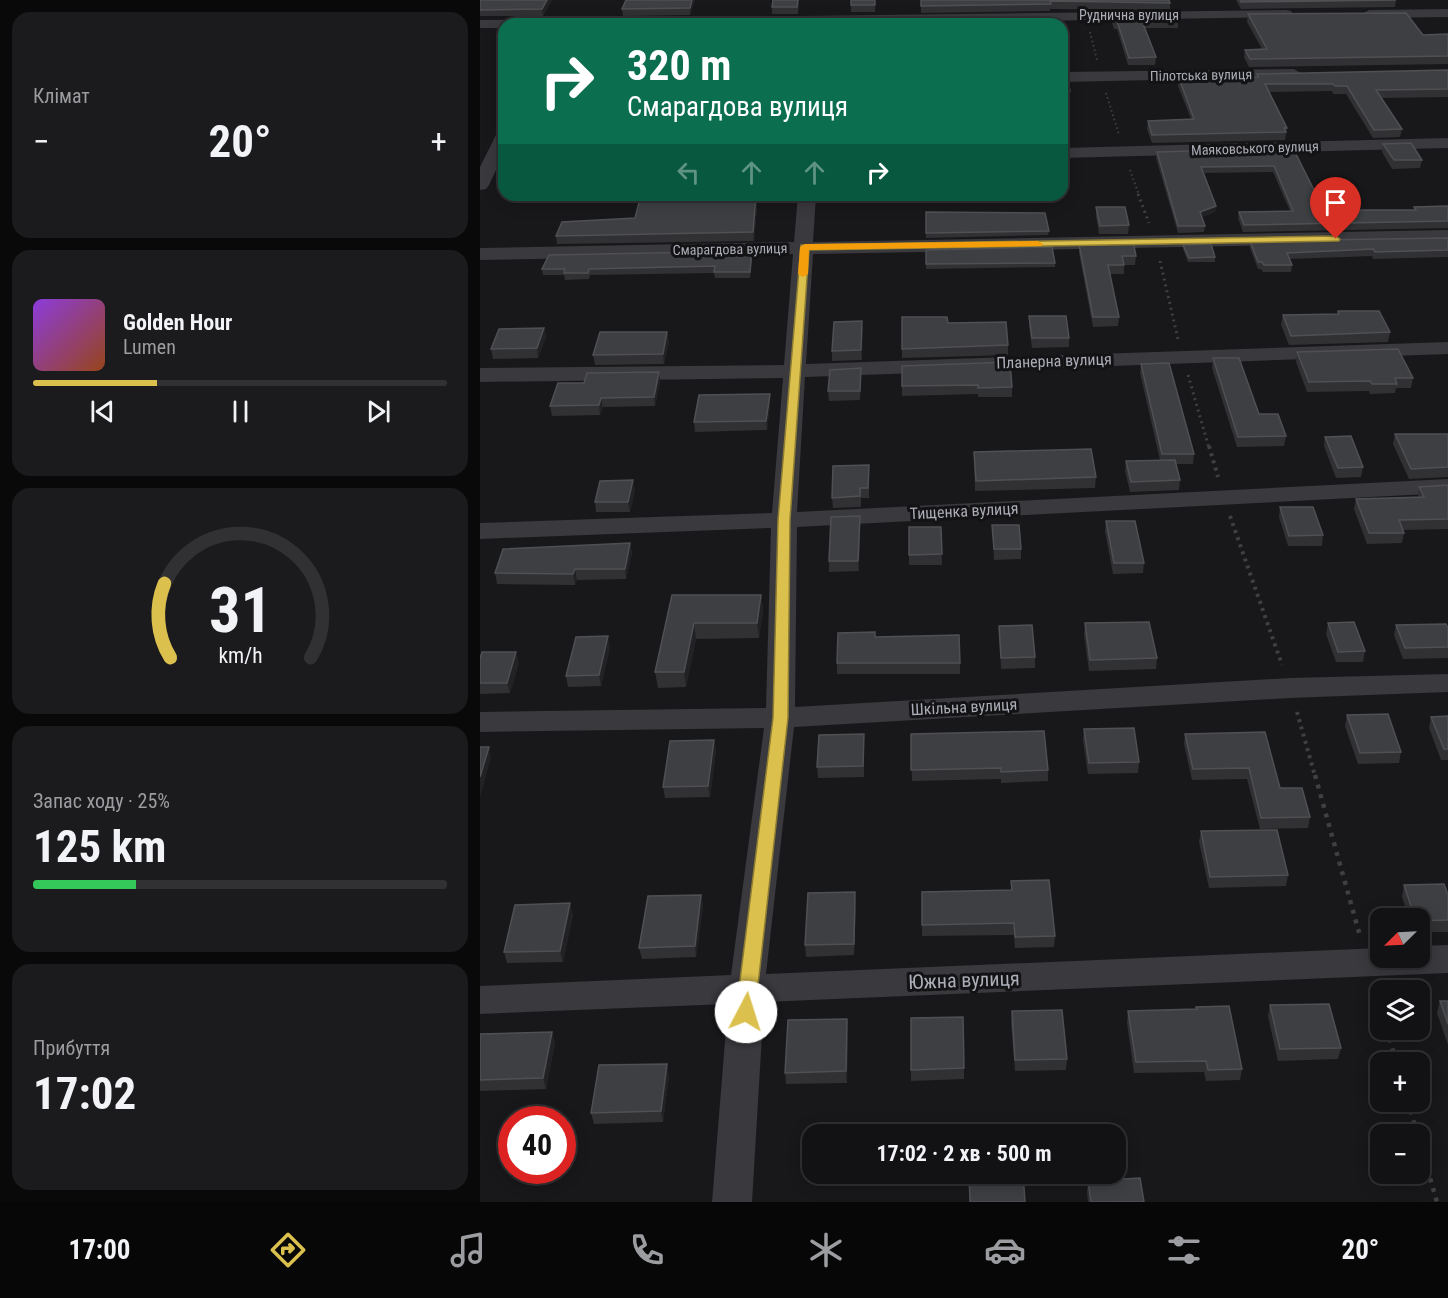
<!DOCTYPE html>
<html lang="uk">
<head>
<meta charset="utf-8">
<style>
  :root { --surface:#121113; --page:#1b1a1c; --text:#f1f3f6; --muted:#9c9da0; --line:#313133; --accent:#dbc04d }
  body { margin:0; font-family:"Roboto Condensed",sans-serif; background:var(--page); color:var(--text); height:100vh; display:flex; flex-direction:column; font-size:22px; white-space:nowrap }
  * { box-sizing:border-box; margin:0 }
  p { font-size:20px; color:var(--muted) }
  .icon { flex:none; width:33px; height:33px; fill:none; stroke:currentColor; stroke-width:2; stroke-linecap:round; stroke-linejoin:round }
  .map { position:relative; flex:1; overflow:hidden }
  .side { display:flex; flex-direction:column; gap:12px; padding:12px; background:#0a090a; width:480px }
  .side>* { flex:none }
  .banner { position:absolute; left:18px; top:18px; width:570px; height:183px; border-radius:18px; box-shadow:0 3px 15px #0003,0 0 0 2px var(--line); background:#0b6e4f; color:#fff; overflow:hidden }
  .needle { width:39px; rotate:246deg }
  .buttons { position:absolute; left:890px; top:908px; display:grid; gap:12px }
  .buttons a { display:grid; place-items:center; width:60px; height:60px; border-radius:12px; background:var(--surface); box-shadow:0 3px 15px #0003,0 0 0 2px var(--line); font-size:30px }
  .speed { position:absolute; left:18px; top:1106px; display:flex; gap:12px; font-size:30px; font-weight:700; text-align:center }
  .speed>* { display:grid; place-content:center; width:78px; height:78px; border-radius:50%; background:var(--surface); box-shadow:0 3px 15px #0003,0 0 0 2px var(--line); line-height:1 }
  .speed .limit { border:9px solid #d22; background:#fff; color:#111 }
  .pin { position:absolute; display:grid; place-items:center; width:51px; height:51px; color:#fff; margin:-62px -26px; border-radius:50% 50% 50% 0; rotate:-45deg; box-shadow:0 0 6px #0007 }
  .pin .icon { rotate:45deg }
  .me { position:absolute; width:66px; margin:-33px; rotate:5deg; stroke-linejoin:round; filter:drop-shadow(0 0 4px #0008) }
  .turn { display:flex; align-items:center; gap:21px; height:126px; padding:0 30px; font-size:27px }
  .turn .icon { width:78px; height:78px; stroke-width:2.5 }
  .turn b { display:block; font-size:42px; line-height:51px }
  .lanes { display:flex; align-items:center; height:57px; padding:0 30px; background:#0003; justify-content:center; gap:30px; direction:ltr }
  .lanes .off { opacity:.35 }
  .big { font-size:45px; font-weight:700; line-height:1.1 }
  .side .card { flex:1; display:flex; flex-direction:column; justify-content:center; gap:9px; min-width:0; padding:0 21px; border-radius:18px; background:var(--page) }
  .side .dial { align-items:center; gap:0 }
  .dial svg { height:156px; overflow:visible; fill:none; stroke:var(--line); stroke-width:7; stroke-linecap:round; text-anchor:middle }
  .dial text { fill:var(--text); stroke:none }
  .song { display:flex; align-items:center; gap:18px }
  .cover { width:72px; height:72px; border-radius:9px; background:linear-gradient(135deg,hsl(270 70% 55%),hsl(20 70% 35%)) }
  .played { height:6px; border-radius:3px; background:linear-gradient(90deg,var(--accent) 30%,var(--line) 30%) }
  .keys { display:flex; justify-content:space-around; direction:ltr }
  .heat { display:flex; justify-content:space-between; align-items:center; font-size:33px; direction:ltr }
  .charge { height:9px; border-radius:4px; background:linear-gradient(90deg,#34c759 25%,var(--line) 0) }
  .trip { position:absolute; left:322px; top:1124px; width:324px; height:60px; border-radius:18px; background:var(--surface); box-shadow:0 3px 15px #0003,0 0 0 2px var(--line); font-weight:700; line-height:60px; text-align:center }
  .tabs { display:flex; height:96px; justify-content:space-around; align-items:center; background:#070708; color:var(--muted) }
  .tabs .icon { width:42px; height:42px }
  .tabs .active { color:var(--accent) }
  .tabs b { font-size:27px; color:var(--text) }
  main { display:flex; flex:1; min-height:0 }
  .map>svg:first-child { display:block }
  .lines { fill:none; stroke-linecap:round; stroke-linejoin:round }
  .path-far3 { stroke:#3f4044; stroke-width:2; stroke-dasharray:1.5 3; stroke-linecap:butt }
  .path-far2 { stroke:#3f4044; stroke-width:3; stroke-dasharray:2 4; stroke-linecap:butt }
  .path-far1 { stroke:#3f4044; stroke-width:4; stroke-dasharray:3 4.5; stroke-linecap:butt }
  .path { stroke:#3f4044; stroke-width:4.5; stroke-dasharray:4 6; stroke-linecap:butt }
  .minor { fill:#39393e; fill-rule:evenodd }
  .wall { fill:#313134 }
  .shaded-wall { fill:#222123 }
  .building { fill:#3e3f42; stroke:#4f5054; stroke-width:1.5 }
  .route { fill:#dbc04d; stroke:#8e7d32; stroke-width:1.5 }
  .slow { fill:#f59e0b }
  .labels { text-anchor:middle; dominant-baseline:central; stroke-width:6; stroke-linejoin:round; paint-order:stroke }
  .far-street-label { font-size:14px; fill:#abadb7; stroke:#131214 }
  .street-label { font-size:16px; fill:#abadb7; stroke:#131214 }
  .near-street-label { font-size:20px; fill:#abadb7; stroke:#131214 }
</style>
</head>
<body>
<main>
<section class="side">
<div class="card"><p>Клімат</p>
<div class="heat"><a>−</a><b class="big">20°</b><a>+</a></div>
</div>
<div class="card">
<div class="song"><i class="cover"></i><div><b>Golden Hour</b><p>Lumen</p></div></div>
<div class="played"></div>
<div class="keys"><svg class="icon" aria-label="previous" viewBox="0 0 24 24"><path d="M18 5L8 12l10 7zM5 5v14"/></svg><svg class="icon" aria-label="pause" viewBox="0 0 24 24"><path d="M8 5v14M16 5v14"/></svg><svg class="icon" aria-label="next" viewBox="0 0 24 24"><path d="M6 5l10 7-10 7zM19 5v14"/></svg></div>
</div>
<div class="card dial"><svg viewBox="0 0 100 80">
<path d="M14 69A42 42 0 1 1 86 69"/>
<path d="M14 69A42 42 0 0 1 11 31" stroke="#dbc04d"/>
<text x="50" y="56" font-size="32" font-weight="700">31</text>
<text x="50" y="72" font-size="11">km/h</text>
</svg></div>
<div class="card"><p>Запас ходу · 25%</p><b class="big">125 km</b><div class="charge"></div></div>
<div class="card"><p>Прибуття</p><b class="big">17:02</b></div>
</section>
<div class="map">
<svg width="968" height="1202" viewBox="0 0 968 1202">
  <rect width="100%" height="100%" fill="#181719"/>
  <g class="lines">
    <!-- path-far3 -->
    <path class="path-far3" d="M610,32l7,28
      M626,93l13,42
      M650,170l9,25"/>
    <!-- path-far2 -->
    <path class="path-far2" d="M658,194l11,29
      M680,261l18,78
      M708,375l21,73"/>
    <!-- path-far1 -->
    <path class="path-far1" d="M729,446l9,31
      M750,516l52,149
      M817,712l18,64"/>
    <!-- path -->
    <path class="path" d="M835,775l45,161
      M895,989l5,16
      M907,1029l9,33
      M928,1101l9,33
      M939,1140l18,62"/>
    <!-- minor -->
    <path class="minor" d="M968,9v8l-79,1 -7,-4 7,-4z
      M806,10l5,1 2,3 -2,3 -462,7h-325v4h-24v-8z
      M814,69l8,5 -2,3 -238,5v-10z
      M24,130v23l-15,32 -3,4 -6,1v-23l18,-36z
      M968,138v10l-386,10v-10z
      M318,195h18l-3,47 635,-12v12l-635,12 -7,110 642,-22v12l-643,23 -8,135 651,-33v14l-651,34 -2,180 495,-29 158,-4v18l-158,6 -496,29 -28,247 614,-26v9h39v-11l29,-1v28l-684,29 -12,200h-40l16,-198 -248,10v-28l251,-11 33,-247 -284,4v-20l286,-4 5,-180 -291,11v-16l292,-10 11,-135 -303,4v-14l304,-3 9,-111 -313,6v-12l314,-6z"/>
  </g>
  <!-- wall -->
  <path class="wall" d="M0,0h72l-9,16h-63z
    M215,0l-5,15 -67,1 -1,-7z
    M293,0h26l-1,14h-26v-7z
    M395,0v12h-24v-7z
    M441,0l249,3v7l-120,-1v2l-129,2z
    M756,0h160l-1,7 -154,2z
    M768,14l175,21 25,-1v30l-199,3 -5,-10 1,-7 17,-1 -15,-27z
    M633,16l65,4v8h-33l11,29 -1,8h-27l-11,-36h-3l-2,-6z
    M968,70v27l-67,1 21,31 -2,8 -27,1 -27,-44h-13l-1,-3 -63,1 18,36 -2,12 -133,3 -5,-14 1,-8 43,-2 -13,-33 1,-8 77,-1 1,-3z
    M582,75l8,16v8h-8z
    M903,144l39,16 -2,8 -28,1 -10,-17z
    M813,148l30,60 7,2h84v-3l34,-1v22l-205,4 -5,-14 1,-6 51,-1 -17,-39 -69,1 12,33 -1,6 -13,5 3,9 -1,6 -26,1 -22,-75 1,-6z
    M278,195l-4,46 -197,3 -1,-8z
    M363,195h22v3h-22z
    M616,207l33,18 -1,9h-29l-3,-18z
    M446,212l123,19 -1,4 -122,3z
    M968,238v19l-75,2 -1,-3 -83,3 3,6 -1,7h-28l-2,-3h-3l-8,-21v-7z
    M599,244l57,12 -1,9h-11v9h-14l9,43 -1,9 -25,1 -14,-74z
    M703,245l32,12v5h-27l-5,-13z
    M446,250l129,13v4l-129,2z
    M272,251v6l-2,21h-35l-1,-5 -124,2 -1,4 -24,1 -1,-5h-21l-1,-6z
    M858,311l52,21 -2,10 -99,3 -8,-20 2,-10 54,-1z
    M549,316l40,22v9l-37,1 -3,-22z
    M422,317l46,6 60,22v10l-106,3z
    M382,321v39l-30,1v-10z
    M64,328l2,9 -8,21 -45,1 -2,-10z
    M187,332l2,10 -5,22 -69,1 -2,-10z
    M817,352l116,26 -2,10h-15l-1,5 -25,1 -1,-3 -62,1 -11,-30z
    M733,358l46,56 27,22 -2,10 -47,1 -25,-79z
    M661,364l53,90 -1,10h-17l4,16 -1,10 -49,2 -5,-21 1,-10 34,-1 -20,-87z
    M422,366l110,21v10h-34v-3l-76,2z
    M179,372l1,10 -5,24 -52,1 -3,8 -48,1 -2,-10z
    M381,377l-1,23 -31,1 -1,-10z
    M290,404l-3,26 -72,2 -1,-10z
    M915,434h53v43l-39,2 -16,-35z
    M845,437l38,30 -2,10 -25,1 -12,-32z
    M494,452l122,25 -1,11 -120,3z
    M389,465v33h-8v9l-28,1 -1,-10z
    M968,485v44l-45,1 1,3 -2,10 -35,1 -13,-35 2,-10 62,-2 1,-10z
    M155,490l-5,22h-34l-1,-10z
    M800,507l43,28 -1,11h-34l-9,-29z
    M380,516l-1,55 -30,1v-11z
    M626,521l38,42 -1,10 -30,1 -8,-43z
    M512,525l29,24v10l-27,1z
    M429,527h32l1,38h-33z
    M150,543l2,10 -6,26 -49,1 -2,5 -78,-1 -2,-11z
    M192,595h89l2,15 -4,28 -63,1 -10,48 -28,1 -3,-16z
    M605,623l72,35 -1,11 -67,2 -5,-37z
    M848,623l37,28 -2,11h-27l-10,-28z
    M916,625l52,3v30l-45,1 -9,-24z
    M519,626l36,31v11l-34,1z
    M130,647l-9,39 -33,1 -2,-11z
    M0,659l39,4 -9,30 -30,1z
    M357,663h123v11h-123z
    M867,715l54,37 -2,11 -41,1 -13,-38z
    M968,716v44h-7l-12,-32 2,-11z
    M604,729l55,33 -1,11 -50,1 -5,-34z
    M785,732l15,56 30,29 -2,11 -48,1 -13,-50 -55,1 -8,-36 1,-10z
    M431,734l137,36v11l-47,2v-4l-89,2z
    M234,740l2,11 -6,46 -45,1 -2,-11z
    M384,744v33l-46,1 -1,-11z
    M721,831l87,44 -2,11 -77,2 -10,-46z
    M531,881l44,55 -1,11 -39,1 -1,-13 -92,1v-44l89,-2z
    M924,885l44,10v37h-29v-14h-10l-7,-21z
    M221,895l2,11 -7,51 -54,2 -3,-11z
    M376,903l-2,52 -48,2 -1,-12z
    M93,915l-10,47 -56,1 -3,-11z
    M960,1001h8v44l-11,-32z
    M790,1005l71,43 -3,11 -60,2 -10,-45z
    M716,1007l46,62 -2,11 -34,1 -2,-9 -70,1 -7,-50 1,-12 68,-1z
    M532,1011l55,48 -1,11 -51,1 -4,-48z
    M431,1018l53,50v11l-53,2z
    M367,1019l1,11 -1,53 -61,1 -1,-11z
    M72,1032l3,11 -9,46 -66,2v-57z
    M189,1075l-6,47 -69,2 -3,-11z
    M608,1181l56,21h-56l-1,-10z"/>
  <!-- shaded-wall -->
  <path class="shaded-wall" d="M67,0h5l-9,16 -1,-7z
    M212,0h3l-5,15v-7z
    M276,195h2l-4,46 -1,-9z
    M736,206l-1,6 -16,6 1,-6z
    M272,251v6l-2,21v-6z
    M382,321l1,10 -1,29 -1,-10z
    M64,328l2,9 -8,21 -1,-10z
    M187,332l2,10 -5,22 -1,-10z
    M179,372l1,10 -5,24 -1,-9z
    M290,394v10l-3,26 -1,-9z
    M121,398l2,9 -3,8 -1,-10z
    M153,480l2,10 -5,22 -2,-10z
    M380,516v10l-1,45 -1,-10z
    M150,543l2,10 -6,26 -1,-10z
    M95,569l2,11 -2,5 -2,-11z
    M281,595l2,15 -4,28 -2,-15z
    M214,623l2,16 -10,48 -2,-15z
    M128,636l2,11 -9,39 -2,-11z
    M36,652l3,11 -9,30 -3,-10z
    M234,740l2,11 -6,46 -2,-11z
    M9,747l2,11 -11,40v-21z
    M375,892l1,11 -2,52v-11z
    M221,895l2,11 -7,51 -1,-11z
    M90,903l3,12 -10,47 -3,-11z
    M367,1019l1,11 -1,53 -1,-12z
    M72,1032l3,11 -9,46 -3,-11z
    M187,1064l2,11 -6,47 -2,-11z"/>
  <!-- building -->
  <path class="building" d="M0,0h67l-5,9 -62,1z
    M146,0h66l-2,8 -68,1z
    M293,0h25l-1,7h-25z
    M371,0h24v5h-24z
    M441,0h248l1,3 -120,-2 1,3 -130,2z
    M760,0h156l-155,2z
    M926,13l17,22 25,-1v22l-198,3 -5,-9 22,-1 -19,-35z
    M696,15l2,5 -36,1 14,36 -27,1 -12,-37h-2l-2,-5z
    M574,17l1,7h-133v-6z
    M138,19h68l-2,5h-71l1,-3z
    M316,19l-1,5h-100v-3z
    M968,70v19l-72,1 26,39 -28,1 -27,-44h-12l-2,-2h-68l22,44h-3l2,4 -134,3 -4,-14 46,-2 -15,-41 79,-1 -1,-3z
    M582,75l5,1 3,15h-8z
    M931,143l11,17h-28l-11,-16z
    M813,148l30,60h6l1,2h86l-2,-3 34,-1v15l-204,4 -5,-13 54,-1 -19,-45 -73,1 15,39 -16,6 5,14h-27l-21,-74z
    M161,195h115l-3,37 -197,4 6,-14 73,-4z
    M616,207h29l4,18 -29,1z
    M446,212l119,1 4,18 -123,2z
    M968,238v12l-73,2 -2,-3 -86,4 5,12h-28l-2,-3h-4l-8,-21z
    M653,241l3,15h-14l2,9h-16l11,52h-26l-14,-73z
    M731,244l4,13 -26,1 -6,-13z
    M572,247l3,16 -129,1v-14z
    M272,251l-2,21h-36l1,-6 -126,3 -1,4h-24l1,-4h-23l7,-14z
    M858,311h41l11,21 -99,4 -8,-21 56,-1z
    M549,316h37l3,22h-37z
    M422,317h45l1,6 58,-1 2,23 -106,4z
    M382,321l-1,29 -29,1 2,-29z
    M64,328l-7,20 -46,1 8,-20z
    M120,332h67l-4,22 -70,1z
    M918,349l15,29h-18l2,6h-25l-2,-3 -61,1 -12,-30z
    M733,358h26l20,56h19l8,22 -48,1z
    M530,362l2,25 -34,1v-3l-76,1v-20z
    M689,363l25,91h-32l-21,-90z
    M381,368l-1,23h-32l2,-21z
    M179,372l-5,25 -53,1 -2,7 -49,1 8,-23h26l3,-10z
    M290,394l-4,27 -72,1 5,-27z
    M915,434h53v33l-37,2z
    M871,436l12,31 -25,1 -13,-31z
    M611,449l5,28 -120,4 -2,-29z
    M695,460l5,20 -49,2 -5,-21z
    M389,465l-1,23h-8v8l-28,2 1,-32z
    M153,480l-5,22h-33l5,-21z
    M968,485v34l-49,1 5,13h-35l-13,-34 68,-2 -5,-10z
    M800,507h33l10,28 -34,1z
    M380,516l-2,45h-29l2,-44z
    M626,521h29l9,42h-30z
    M512,525h27l2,24h-27z
    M429,527h32l1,27 -33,1z
    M150,543l-5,26h-50l-2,5 -78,-1 8,-24z
    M192,595h89l-4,28h-63l-10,49h-29z
    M669,622l8,36 -67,2 -5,-37z
    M874,622l11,29 -27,1 -10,-29z
    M966,624l2,4v19l-43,1 -9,-23z
    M552,625l3,32 -34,1 -2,-32z
    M395,632v5l84,-2 1,28h-123l1,-30z
    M128,636l-9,39 -33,1 10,-39z
    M2,652h34l-9,31h-27v-24z
    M908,714l13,38 -41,1 -13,-38z
    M968,716v33h-4l-13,-32z
    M654,728l5,34 -50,1 -5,-34z
    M564,731l4,39 -47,2v-4l-90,2v-36z
    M785,732l15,56h22l8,29 -49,1 -12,-50 -56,1 -8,-35z
    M384,734l-1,32 -46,1 2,-32z
    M234,740l-6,46 -45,1 7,-46z
    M0,747h9l-9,30z
    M797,830l11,45 -78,2 -9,-46z
    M569,880l6,56 -40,1 -1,-14 -92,2v-33l90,-2 -1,-9z
    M964,884l4,11v25l-29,1v-3h-4l-11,-33z
    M375,892l-1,52 -49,1 3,-52z
    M221,895l-6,51 -56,2 9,-52z
    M90,903l-10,48 -56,1 11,-47z
    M960,1001h8v23z
    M849,1004l12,44 -61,1 -10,-44z
    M749,1006l13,63 -34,1 -2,-9 -70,1 -8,-51 69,-2 -1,-2z
    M582,1010l5,49 -52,1 -3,-49z
    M483,1017l1,51 -53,2v-52z
    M367,1019l-1,52 -61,2 3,-53z
    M72,1032l-9,46 -63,2v-46z
    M187,1064l-6,47 -70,2 8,-48z
    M489,1173h54l2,29h-55z
    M660,1178l4,24h-53l-3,-21z"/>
  <!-- route -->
  <path class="route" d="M856,236l4,3 -1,2 -530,9 -19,270 -2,198 -33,294 -3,6 -6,2 -7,-2 -3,-6 37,-294 5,-198 23,-275z"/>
  <!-- slow -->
  <path class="slow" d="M558,241l5,3 -2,2 -232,4 -1,24 -5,3 -5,-3 2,-27 5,-3z"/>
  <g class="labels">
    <!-- far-street labels -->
    <g class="far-street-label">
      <text x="649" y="15">Руднична вулиця</text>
      <text transform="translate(721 75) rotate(-1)">Пілотська вулиця</text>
      <text transform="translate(775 148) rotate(-2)">Маяковського вулиця</text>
      <text transform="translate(250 249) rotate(-1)">Смарагдова вулиця</text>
    </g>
    <!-- street labels -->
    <g class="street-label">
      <text transform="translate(574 361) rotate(-2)">Планерна вулиця</text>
      <text transform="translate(484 511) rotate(-3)">Тищенка вулиця</text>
      <text transform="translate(484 707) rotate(-3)">Шкільна вулиця</text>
    </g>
    <!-- near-street labels -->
    <g class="near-street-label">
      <text transform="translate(484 980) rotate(-2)">Южна вулиця</text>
    </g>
  </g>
</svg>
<div class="buttons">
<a><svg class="needle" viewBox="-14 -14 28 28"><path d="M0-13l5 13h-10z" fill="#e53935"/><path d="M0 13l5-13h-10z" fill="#9c9da0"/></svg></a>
<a><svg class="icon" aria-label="layers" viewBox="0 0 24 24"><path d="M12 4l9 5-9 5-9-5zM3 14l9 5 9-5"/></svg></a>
<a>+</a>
<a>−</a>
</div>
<div class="speed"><div class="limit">40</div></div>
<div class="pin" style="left:856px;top:239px;background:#d93025"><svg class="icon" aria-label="arrive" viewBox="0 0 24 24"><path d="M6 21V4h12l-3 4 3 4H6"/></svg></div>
<svg class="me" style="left:266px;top:1012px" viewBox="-20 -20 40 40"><circle r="19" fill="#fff"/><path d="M0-13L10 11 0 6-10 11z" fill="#dbc04d"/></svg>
<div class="trip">17:02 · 2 хв · 500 m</div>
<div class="banner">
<div class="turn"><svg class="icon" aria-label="right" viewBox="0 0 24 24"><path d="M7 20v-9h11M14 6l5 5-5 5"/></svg><div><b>320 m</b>Смарагдова вулиця</div></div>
<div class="lanes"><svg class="icon off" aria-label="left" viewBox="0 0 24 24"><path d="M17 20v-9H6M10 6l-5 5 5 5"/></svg><svg class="icon off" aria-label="ahead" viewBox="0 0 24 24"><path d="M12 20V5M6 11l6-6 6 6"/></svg><svg class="icon off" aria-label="ahead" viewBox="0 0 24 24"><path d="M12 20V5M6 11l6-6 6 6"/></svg><svg class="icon" aria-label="right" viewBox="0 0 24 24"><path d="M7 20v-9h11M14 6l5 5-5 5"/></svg></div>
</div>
</div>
</main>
<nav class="tabs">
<b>17:00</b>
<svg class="icon active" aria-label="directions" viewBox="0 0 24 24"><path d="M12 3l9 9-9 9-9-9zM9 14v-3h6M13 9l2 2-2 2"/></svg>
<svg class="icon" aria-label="music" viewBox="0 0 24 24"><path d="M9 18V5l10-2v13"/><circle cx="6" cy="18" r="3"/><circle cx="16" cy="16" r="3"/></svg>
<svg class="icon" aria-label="phone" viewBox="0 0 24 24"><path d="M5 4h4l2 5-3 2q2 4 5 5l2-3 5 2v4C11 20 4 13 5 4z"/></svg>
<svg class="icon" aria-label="climate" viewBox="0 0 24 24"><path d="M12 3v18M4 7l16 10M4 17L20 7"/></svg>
<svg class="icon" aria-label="car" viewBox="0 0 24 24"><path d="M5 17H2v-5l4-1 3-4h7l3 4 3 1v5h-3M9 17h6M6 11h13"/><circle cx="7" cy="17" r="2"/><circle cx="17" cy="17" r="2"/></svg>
<svg class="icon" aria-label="filters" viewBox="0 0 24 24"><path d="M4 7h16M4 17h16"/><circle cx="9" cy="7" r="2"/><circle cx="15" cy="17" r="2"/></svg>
<b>20°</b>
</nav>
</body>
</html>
